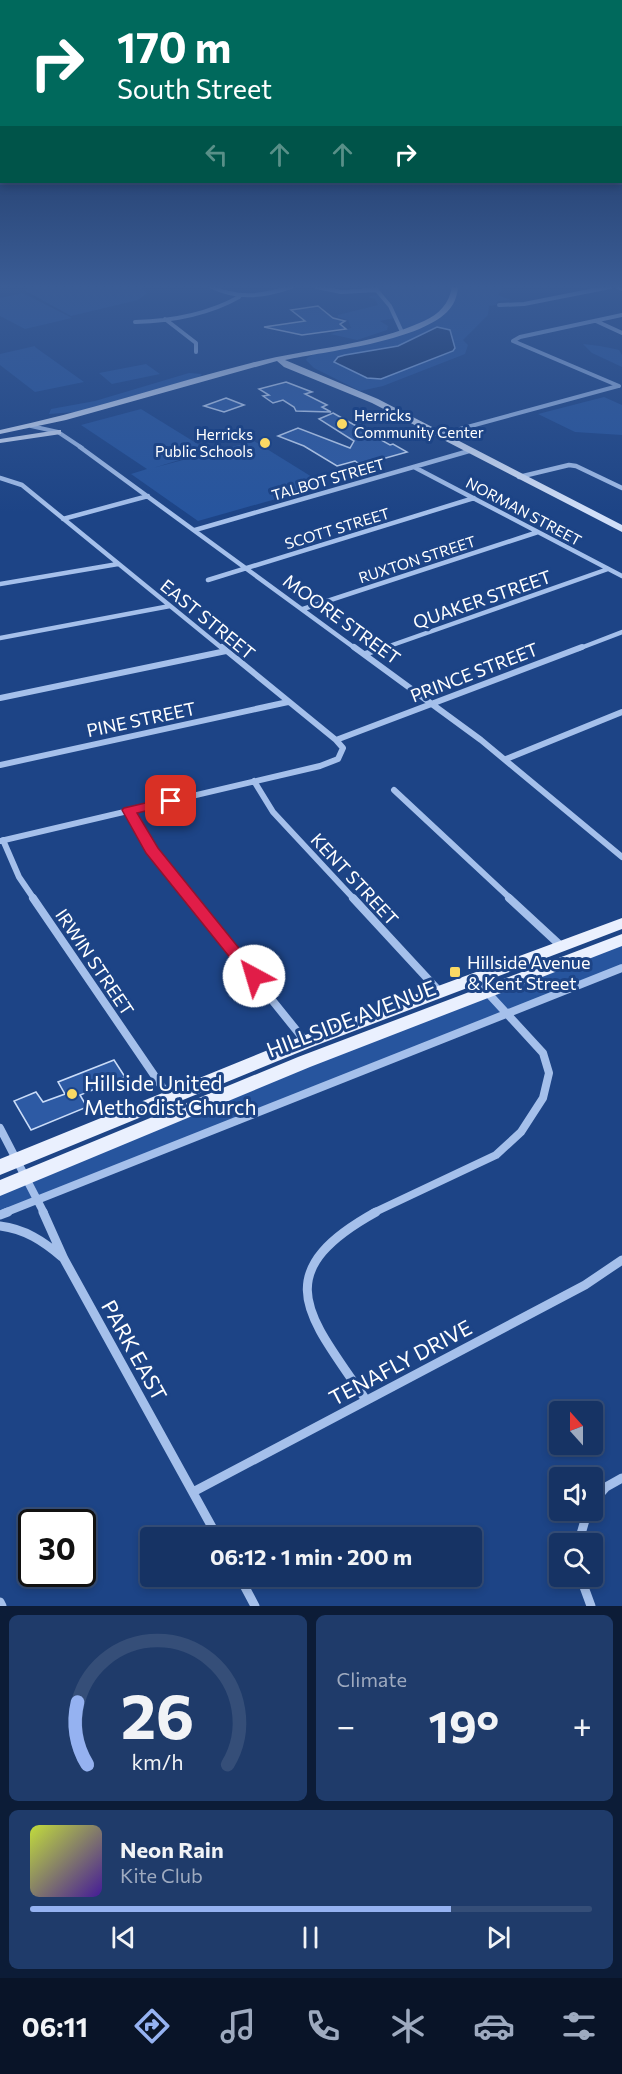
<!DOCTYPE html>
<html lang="en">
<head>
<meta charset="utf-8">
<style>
  :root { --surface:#163364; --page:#1f3b6a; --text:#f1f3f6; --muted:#9eaabf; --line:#354e78; --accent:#95b2f1 }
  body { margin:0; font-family:Commissioner,sans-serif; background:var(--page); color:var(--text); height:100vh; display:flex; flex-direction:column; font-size:22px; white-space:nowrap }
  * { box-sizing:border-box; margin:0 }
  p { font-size:20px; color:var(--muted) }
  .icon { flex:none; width:33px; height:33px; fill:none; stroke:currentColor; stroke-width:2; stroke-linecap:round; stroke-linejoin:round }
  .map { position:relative; height:1606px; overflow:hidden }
  .details { display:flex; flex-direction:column; gap:9px; padding:9px; background:#0c1c37; flex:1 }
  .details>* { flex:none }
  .banner { position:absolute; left:0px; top:0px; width:622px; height:183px; box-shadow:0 3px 9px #0003,0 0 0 2px var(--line); background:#00695c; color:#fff; overflow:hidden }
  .needle { width:39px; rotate:339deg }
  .controls { position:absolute; left:549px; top:1401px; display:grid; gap:12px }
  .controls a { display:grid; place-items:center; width:54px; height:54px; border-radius:6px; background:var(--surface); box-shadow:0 3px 9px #0003,0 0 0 2px var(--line); font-size:30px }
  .speed { position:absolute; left:18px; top:1509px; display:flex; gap:12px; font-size:30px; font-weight:700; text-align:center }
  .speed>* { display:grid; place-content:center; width:78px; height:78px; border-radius:50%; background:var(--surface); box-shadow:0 3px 9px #0003,0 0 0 2px var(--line); line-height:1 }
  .speed .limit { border:3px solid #111; border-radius:9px; background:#fff; color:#111 }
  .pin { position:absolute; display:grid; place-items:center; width:51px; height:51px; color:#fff; margin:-26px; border-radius:12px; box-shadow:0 3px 9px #0006 }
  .me { position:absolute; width:66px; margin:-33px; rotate:321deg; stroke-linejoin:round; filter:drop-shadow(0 0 4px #0008) }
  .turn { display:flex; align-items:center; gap:21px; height:126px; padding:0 18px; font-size:27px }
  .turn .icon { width:78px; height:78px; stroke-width:2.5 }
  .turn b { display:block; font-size:42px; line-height:51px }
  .lanes { display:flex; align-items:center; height:57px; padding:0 18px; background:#0003; justify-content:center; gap:30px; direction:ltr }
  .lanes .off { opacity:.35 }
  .big { font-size:45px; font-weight:700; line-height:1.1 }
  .details .widget { flex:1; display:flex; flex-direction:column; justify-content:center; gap:9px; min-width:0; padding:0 21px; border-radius:9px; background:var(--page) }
  .details .dial { align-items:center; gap:0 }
  .dial svg { height:156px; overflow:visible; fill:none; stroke:var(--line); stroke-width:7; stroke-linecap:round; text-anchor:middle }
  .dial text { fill:var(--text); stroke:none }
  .song { display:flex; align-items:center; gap:18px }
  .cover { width:72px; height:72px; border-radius:9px; background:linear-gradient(135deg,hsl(70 70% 55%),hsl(260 70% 35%)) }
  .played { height:6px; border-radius:3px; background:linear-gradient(90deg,var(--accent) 75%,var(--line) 75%) }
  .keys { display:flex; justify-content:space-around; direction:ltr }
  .heat { display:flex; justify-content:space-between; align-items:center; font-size:33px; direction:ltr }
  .details .tiles { flex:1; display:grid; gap:9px; grid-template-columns:1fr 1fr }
  .widget:last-child { grid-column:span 2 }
  .trip { position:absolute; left:140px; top:1527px; width:342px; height:60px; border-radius:6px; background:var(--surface); box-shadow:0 3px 9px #0003,0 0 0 2px var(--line); font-weight:700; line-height:60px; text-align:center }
  .menu { display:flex; height:96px; justify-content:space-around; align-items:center; background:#091428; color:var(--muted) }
  .menu .icon { width:42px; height:42px }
  .menu .selected { color:var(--accent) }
  .menu b { font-size:27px; color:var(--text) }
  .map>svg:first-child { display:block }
  .green { fill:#27559e }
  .water { fill:#143164; stroke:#99baec; stroke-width:1.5 }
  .building { fill:#2d5aa4; stroke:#cadcf8; stroke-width:1.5 }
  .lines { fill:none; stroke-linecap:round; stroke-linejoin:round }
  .minor-far4 { stroke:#a5c0eb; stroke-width:4 }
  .minor-far3 { stroke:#a5c0eb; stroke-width:4.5 }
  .minor-far2 { stroke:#a5c0eb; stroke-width:6 }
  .minor-far1 { stroke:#a5c0eb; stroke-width:8 }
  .minor { stroke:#a5c0eb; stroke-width:9 }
  .secondary { fill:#d1dff8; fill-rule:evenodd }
  .primary { fill:#eaf0fe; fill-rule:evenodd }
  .route { fill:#e11d48; stroke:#92132f; stroke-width:1.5 }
  .poi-dot { fill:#fad964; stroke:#1d4486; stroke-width:2 }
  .labels { text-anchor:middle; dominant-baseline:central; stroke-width:6; stroke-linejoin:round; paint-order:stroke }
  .far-poi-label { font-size:15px; fill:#fff; stroke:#1d4486; text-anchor:start }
  .far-street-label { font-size:15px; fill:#fff; stroke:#1d4486 }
  .street-label { font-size:18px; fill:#fff; stroke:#1d4486 }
  .poi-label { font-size:18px; fill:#fff; stroke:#1d4486; text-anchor:start }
  .near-street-label { font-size:21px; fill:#fff; stroke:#1d4486 }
  .near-poi-label { font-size:21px; fill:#fff; stroke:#1d4486; text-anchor:start }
</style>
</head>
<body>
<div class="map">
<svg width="622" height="1606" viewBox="0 0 622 1606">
  <rect width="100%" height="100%" fill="#1d4486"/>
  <!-- green -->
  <path class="green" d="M35,287h106l6,6 -9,7 -67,16 -47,-26z
    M374,287h129l-5,8 13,5 -13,1 -2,4 -7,1 -1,9 -25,25 5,5 -3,9 -82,32 -23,5 -46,-23 -8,-8 1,-2 12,-7 83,-19 -7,-14 -15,3 8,5 -1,4 -30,10 -27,-6 21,-6 -3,-8 -10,-3v-2l40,-10 -3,-6 -7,-2 11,-3z
    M23,293l49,25 -47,11 -25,-13v-18z
    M583,344c12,1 24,3 36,6l3,5v12l-30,-14z
    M35,346v1l49,35 -49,10 -35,-27v-11z
    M146,364l14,10 -48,10 -13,-11z
    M189,373l13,1 -3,3 -123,35 -27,2 2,-5 44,-8z
    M604,397l18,8v30l-47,-3 -37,-18z
    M141,409l68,42 -56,17 101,-27 71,44 -127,36 -67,-47 16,-5 -66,-44z
    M622,940v28l-622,247v-27z"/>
  <!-- water -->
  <path class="water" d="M437,327l13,3 5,18 -2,3 -72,28 -14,-1 -33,-16 4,-5 7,-2 53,-9z"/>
  <!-- building -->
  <path class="building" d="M318,306l15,12 12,3 -5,3 6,5 -44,6 -38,-8 41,-6 -14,-11z
    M286,382l26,10 -7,2 22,11 -5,2 9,5 -35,-1 -2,-4 -11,-7 -10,3 -10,-7 6,-1 -10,-6z
    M226,398l18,7 -20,7 -20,-6z
    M333,413l57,32 3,-1 14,8 -46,13 -6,-4 -18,5 -33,-20 -26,-10 20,-8 52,20 4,-7 -35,-22z
    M114,1060l11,17 -45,18 7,12 -56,23 -17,-29 22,-9 7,10 22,-8 -7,-12z"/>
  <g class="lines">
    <!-- minor-far4 -->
    <path class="minor-far4" d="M212,287c27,13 52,9 79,0
      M317,287l24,5 35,-2
      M374,287l16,19 12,26
      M618,287l4,2
      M499,305l25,-1 86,-17
      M165,319l31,24v9
      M596,321l26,12
      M135,322c37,-1 72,-7 104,-25
      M619,386l-106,-45 7,-4 102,-22
      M31,426l27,6 24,16
      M438,435l180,-49"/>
    <!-- minor-far3 -->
    <path class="minor-far3" d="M80,447l276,202
      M414,467l208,109
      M519,477l50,-12 7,1 46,22
      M0,478l22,7 201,164
      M63,519l85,-23
      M195,530l274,-79
      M208,580l266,-82
      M0,584l118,-20
      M303,609l235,-77
      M0,638l170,-32
      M381,649l227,-80
      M578,649l44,-17"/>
    <!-- minor-far2 -->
    <path class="minor-far2" d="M354,647l127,93 141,117
      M365,654l20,-7
      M0,698l226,-47
      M336,740l246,-93
      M506,759l116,-47
      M0,765l288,-63
      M254,781l19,31 81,87
      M394,790l117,109
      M129,810l23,40 40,49
      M3,840l16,37 15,22
      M0,841l320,-75 18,-7 5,-11 -7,-8 -114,-93"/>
    <!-- minor-far1 -->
    <path class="minor-far1" d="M33,898l136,199
      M190,898l115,143
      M353,898l86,93
      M509,898l52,48
      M0,1128l44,85
      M4,1213l618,-245
      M373,1213l123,-58 25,-23 22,-34 6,-25 -6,-20 -68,-74"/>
    <!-- minor -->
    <path class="minor" d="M43,1212l21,47 154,279
      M0,1215l8,-3
      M0,1226c25,3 43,15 62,31
      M366,1400c-56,-83 -102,-126 10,-188
      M193,1492l392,-207 37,-25
      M592,1503l14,-16 16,-9
      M578,1544l10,-34
      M239,1576l16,30
      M580,1576l11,30
      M0,1602l2,4"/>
    <!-- secondary -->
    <path class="secondary" d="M452,287h6c-1,10 -4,18 -11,25 -31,30 -120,39 -162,48l93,39 244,126v7l-250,-129 -88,-36 -7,-6 -211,59 -66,14v-4c85,-18 167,-46 251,-67 58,-15 119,-17 173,-42 15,-7 25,-17 28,-34z
      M58,430h3v4l-61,9v-4z"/>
    <!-- primary -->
    <path class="primary" d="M622,918v11l-310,118 -312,128v-16l300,-122z
      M622,934v12l-312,121 -310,129v-16l298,-123z"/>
  </g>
  <!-- sky -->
  <linearGradient id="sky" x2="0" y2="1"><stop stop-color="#10254a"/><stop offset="0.56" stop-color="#3a5c95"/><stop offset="1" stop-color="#3a5c95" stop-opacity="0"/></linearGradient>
  <rect width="622" height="512" fill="url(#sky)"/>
  <!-- route -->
  <path class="route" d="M171,797l4,1 2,3 -2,3 -38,9 21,35 101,125 2,3 -2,4h-11l-102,-127 -24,-43 2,-2z"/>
  <!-- markers -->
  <g class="poi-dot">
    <circle cx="342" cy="424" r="6"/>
    <circle cx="265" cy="443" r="6"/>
    <rect x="449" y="966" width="12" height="12" rx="3"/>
    <circle cx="72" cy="1094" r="6"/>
  </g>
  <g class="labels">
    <!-- far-poi labels -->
    <g class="far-poi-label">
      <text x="354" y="415">Herricks<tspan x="354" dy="17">Community Center</tspan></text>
      <text x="253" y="434" text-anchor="end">Herricks<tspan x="253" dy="17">Public Schools</tspan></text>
    </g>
    <!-- far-street labels -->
    <g class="far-street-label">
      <text transform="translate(328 479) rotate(-16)">TALBOT STREET</text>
      <text transform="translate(524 511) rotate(28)">NORMAN STREET</text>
      <text transform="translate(337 528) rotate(-17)">SCOTT STREET</text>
      <text transform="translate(417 559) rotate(-18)">RUXTON STREET</text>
    </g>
    <!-- street labels -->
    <g class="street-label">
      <text transform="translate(482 599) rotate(-19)">QUAKER STREET</text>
      <text transform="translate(208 619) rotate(39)">EAST STREET</text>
      <text transform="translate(342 619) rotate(36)">MOORE STREET</text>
      <text transform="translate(474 672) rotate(-21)">PRINCE STREET</text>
      <text transform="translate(141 719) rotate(-12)">PINE STREET</text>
      <text transform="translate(355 879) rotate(47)">KENT STREET</text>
      <text transform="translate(95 962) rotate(56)">IRWIN STREET</text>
    </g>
    <!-- poi labels -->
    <g class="poi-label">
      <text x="467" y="962">Hillside Avenue<tspan x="467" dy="21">&amp; Kent Street</tspan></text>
    </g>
    <!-- near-street labels -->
    <g class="near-street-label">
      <text transform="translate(351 1018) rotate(-21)">HILLSIDE AVENUE</text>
      <text transform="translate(135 1350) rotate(61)">PARK EAST</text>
      <text transform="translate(400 1362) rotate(-28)">TENAFLY DRIVE</text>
    </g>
    <!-- near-poi labels -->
    <g class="near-poi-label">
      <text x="84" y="1082">Hillside United<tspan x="84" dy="24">Methodist Church</tspan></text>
    </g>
  </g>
</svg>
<div class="controls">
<a><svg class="needle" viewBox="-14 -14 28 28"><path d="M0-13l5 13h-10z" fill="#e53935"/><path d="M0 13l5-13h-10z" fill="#9eaabf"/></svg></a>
<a><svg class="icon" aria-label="sound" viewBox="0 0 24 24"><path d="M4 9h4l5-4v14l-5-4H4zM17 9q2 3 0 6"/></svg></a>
<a><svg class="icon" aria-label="search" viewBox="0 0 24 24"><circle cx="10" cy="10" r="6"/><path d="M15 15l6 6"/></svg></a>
</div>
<div class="speed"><div class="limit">30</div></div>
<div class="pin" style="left:171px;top:801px;background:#d93025"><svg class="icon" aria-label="arrive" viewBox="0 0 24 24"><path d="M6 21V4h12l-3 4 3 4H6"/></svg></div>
<svg class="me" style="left:254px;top:976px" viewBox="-20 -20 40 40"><circle r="19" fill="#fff"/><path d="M0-13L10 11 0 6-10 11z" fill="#e11d48"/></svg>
<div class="trip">06:12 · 1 min · 200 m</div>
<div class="banner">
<div class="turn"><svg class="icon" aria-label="right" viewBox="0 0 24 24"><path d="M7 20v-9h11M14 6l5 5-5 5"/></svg><div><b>170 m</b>South Street</div></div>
<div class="lanes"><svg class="icon off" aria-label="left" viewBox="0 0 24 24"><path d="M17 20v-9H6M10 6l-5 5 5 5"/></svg><svg class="icon off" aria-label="ahead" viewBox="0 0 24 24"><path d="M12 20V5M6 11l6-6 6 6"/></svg><svg class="icon off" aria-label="ahead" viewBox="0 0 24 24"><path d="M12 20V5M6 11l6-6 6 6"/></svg><svg class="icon" aria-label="right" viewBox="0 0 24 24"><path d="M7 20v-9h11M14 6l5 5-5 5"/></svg></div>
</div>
</div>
<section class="details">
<div class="tiles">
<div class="widget dial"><svg viewBox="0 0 100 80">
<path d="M14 69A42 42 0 1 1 86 69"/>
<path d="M14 69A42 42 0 0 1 9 37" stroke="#95b2f1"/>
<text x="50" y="56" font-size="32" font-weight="700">26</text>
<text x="50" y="72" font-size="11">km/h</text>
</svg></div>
<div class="widget"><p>Climate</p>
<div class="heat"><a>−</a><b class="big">19°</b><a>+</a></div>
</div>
<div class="widget">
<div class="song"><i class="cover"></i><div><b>Neon Rain</b><p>Kite Club</p></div></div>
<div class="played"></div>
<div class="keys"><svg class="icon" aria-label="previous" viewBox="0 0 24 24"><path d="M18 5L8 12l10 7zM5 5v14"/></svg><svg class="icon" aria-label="pause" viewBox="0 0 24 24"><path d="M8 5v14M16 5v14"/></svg><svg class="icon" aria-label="next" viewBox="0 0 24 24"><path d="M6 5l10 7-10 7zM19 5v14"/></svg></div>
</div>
</div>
</section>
<nav class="menu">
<b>06:11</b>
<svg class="icon selected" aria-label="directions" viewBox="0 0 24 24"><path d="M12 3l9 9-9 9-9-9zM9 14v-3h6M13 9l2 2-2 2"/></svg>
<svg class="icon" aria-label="music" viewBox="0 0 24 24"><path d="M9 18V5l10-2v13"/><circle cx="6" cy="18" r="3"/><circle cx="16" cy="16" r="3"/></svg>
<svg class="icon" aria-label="phone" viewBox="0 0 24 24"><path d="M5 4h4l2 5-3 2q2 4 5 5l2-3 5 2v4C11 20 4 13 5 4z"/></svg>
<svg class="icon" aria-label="climate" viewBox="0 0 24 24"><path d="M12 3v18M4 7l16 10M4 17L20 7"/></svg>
<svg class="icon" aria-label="car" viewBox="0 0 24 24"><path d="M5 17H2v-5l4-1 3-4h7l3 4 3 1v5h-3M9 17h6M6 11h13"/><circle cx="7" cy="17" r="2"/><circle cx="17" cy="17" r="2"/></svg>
<svg class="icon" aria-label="filters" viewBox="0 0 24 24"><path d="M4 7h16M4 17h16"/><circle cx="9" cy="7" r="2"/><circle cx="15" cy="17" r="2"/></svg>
</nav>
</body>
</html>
